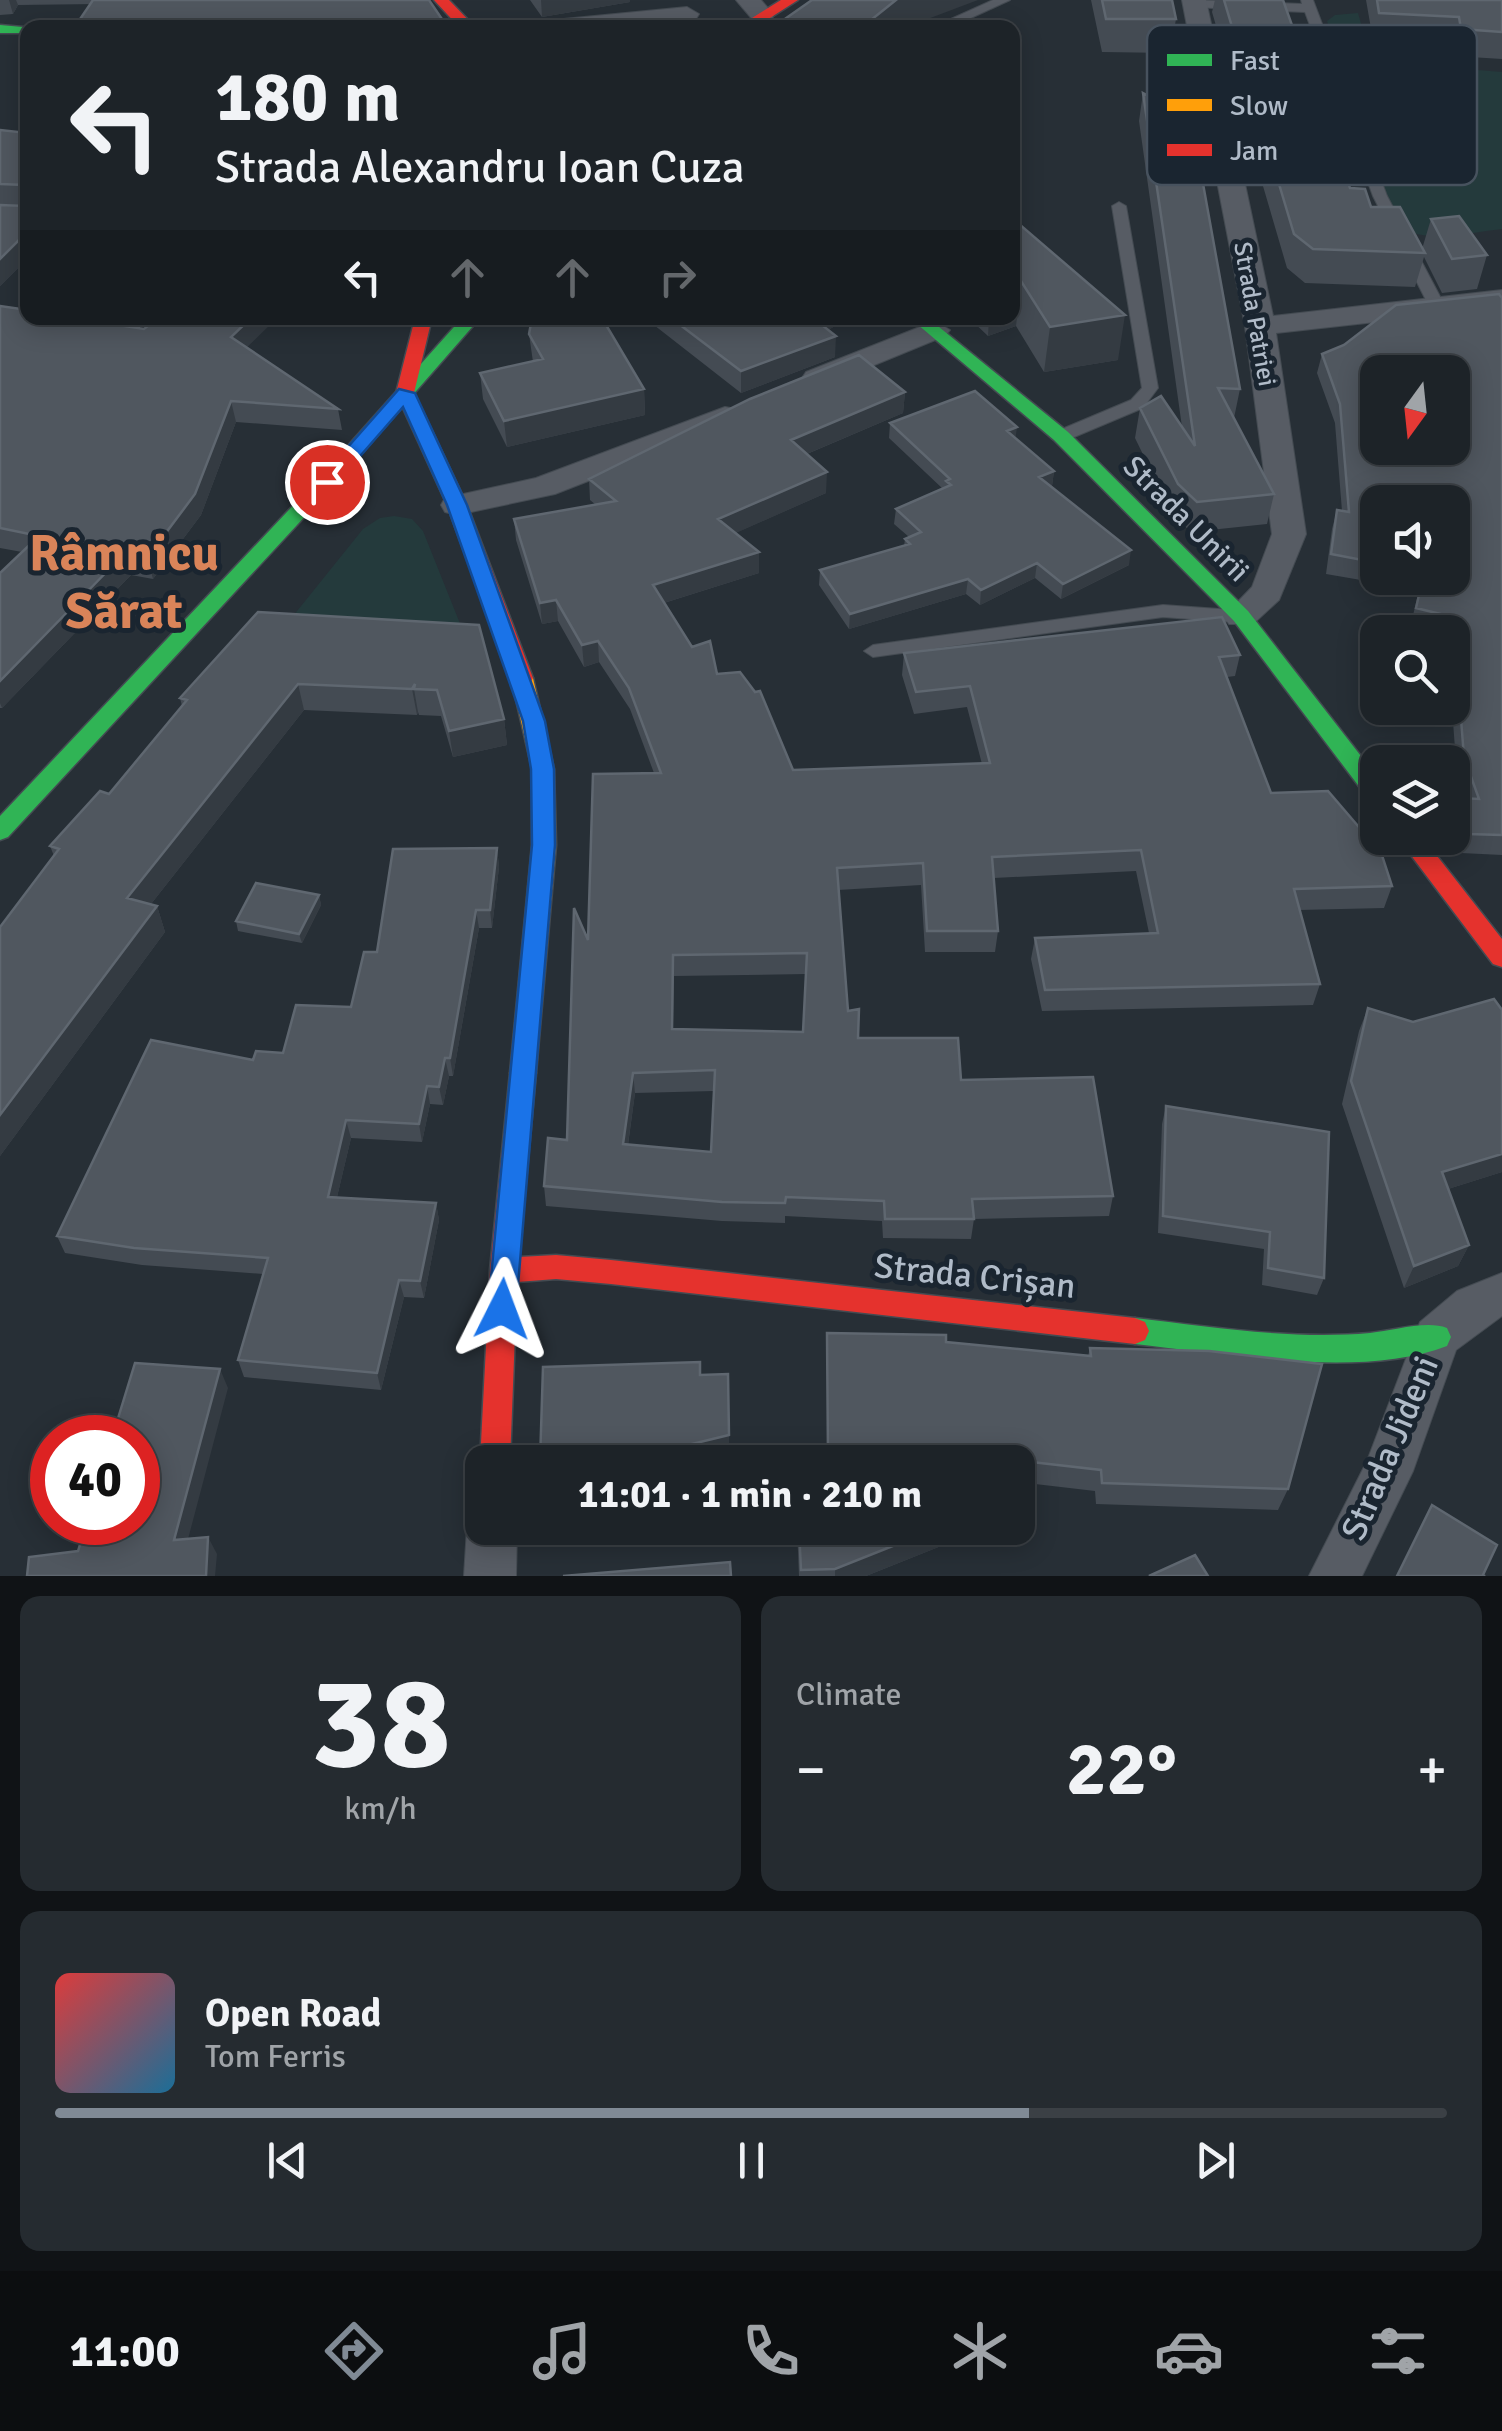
<!DOCTYPE html>
<html lang="en">
<head>
<meta charset="utf-8">
<style>
  :root { --surface:#1d2328; --page:#252b30; --text:#f1f3f6; --muted:#a0a4a8; --line:#3b4045; --accent:#808a95 }
  body { margin:0; font-family:Signika,sans-serif; background:var(--page); color:var(--text); height:100vh; display:flex; flex-direction:column; font-size:38px; white-space:nowrap }
  * { box-sizing:border-box; margin:0 }
  p { font-size:32px; color:var(--muted) }
  .icon { flex:none; width:55px; height:55px; fill:none; stroke:currentColor; stroke-width:2; stroke-linecap:round; stroke-linejoin:round }
  .map { position:relative; height:1576px; overflow:hidden }
  .drawer { display:flex; flex-direction:column; gap:20px; padding:20px; background:#101316; flex:1 }
  .drawer>* { flex:none }
  .banner { position:absolute; left:20px; top:20px; width:1000px; height:305px; border-radius:20px; box-shadow:0 5px 25px #0003,0 0 0 2px var(--line); background:#1d2328; color:var(--text); overflow:hidden }
  .needle { width:65px; rotate:195deg }
  .controls { position:absolute; left:1360px; top:355px; display:grid; gap:20px }
  .controls a { display:grid; place-items:center; width:110px; height:110px; border-radius:20px; background:var(--surface); box-shadow:0 5px 25px #0003,0 0 0 2px var(--line); font-size:50px }
  .speed { position:absolute; left:30px; top:1415px; display:flex; gap:20px; font-size:50px; font-weight:700; text-align:center }
  .speed>* { display:grid; place-content:center; width:130px; height:130px; border-radius:50%; background:var(--surface); box-shadow:0 5px 25px #0003,0 0 0 2px var(--line); line-height:1 }
  .speed .limit { border:15px solid #d22; background:#fff; color:#111 }
  .pin { position:absolute; display:grid; place-items:center; width:85px; height:85px; color:#fff; margin:-42px; border:5px solid #fff; border-radius:50%; box-shadow:0 2px 10px #0007 }
  .me { position:absolute; width:110px; margin:-55px; rotate:3deg; stroke-linejoin:round; filter:drop-shadow(0 0 8px #0008) }
  .turn { display:flex; align-items:center; gap:35px; height:210px; padding:0 30px; font-size:45px }
  .turn .icon { width:130px; height:130px; stroke-width:2.5 }
  .turn b { display:block; font-size:70px; line-height:85px }
  .lanes { display:flex; align-items:center; height:95px; padding:0 30px; background:#0003; justify-content:center; gap:50px; direction:ltr }
  .lanes .off { opacity:.35 }
  .big { font-size:75px; font-weight:700; line-height:1.1 }
  .drawer .card { flex:1; display:flex; flex-direction:column; justify-content:center; gap:15px; min-width:0; padding:0 35px; border-radius:20px; background:var(--page) }
  .drawer .dial { align-items:center; gap:0 }
  .dial b { font-size:130px; line-height:1 }
  .song { display:flex; align-items:center; gap:30px }
  .cover { width:120px; height:120px; border-radius:15px; background:linear-gradient(135deg,hsl(0 70% 55%),hsl(200 70% 35%)) }
  .played { height:10px; border-radius:5px; background:linear-gradient(90deg,var(--accent) 70%,var(--line) 70%) }
  .keys { display:flex; justify-content:space-around; direction:ltr }
  .heat { display:flex; justify-content:space-between; align-items:center; font-size:55px; direction:ltr }
  .drawer .tiles { flex:1; display:grid; gap:20px; grid-template-columns:1fr 1fr }
  .card:last-child { grid-column:span 2 }
  .trip { position:absolute; left:465px; top:1445px; width:570px; height:100px; border-radius:20px; background:var(--surface); box-shadow:0 5px 25px #0003,0 0 0 2px var(--line); font-weight:700; line-height:100px; text-align:center }
  .dock { display:flex; height:160px; justify-content:space-around; align-items:center; background:#0c0e10; color:var(--muted) }
  .dock .icon { width:70px; height:70px }
  .dock .active { color:var(--accent) }
  .dock b { font-size:45px; color:var(--text) }
  .map>svg:first-child { display:block }
  .green { fill:#243a3c }
  .lines { fill:none; stroke-linecap:round; stroke-linejoin:round }
  .lane-casing { stroke:#444b52; stroke-width:2 }
  .street-casing { stroke:#444b52; stroke-width:2 }
  .fast-casing { stroke:#444b52; stroke-width:3 }
  .slow-casing { stroke:#444b52; stroke-width:3 }
  .jam-casing { stroke:#444b52; stroke-width:3 }
  .lane { fill:#575c64; fill-rule:evenodd }
  .street { fill:#575c64; fill-rule:evenodd }
  .fast { fill:#30b455; fill-rule:evenodd }
  .slow { fill:#ff9f0a; fill-rule:evenodd }
  .jam { fill:#e5322d; fill-rule:evenodd }
  .wall { fill:#444b53; fill-rule:evenodd }
  .shaded-wall { fill:#343b42 }
  .building { fill:#50575f; stroke:#5f6770; stroke-width:2.5; fill-rule:evenodd }
  .route { fill:#1a73e8; stroke:#114b97; stroke-width:2.5 }
  .labels { text-anchor:middle; dominant-baseline:central; stroke-width:10; stroke-linejoin:round; paint-order:stroke }
  .far-street-label { font-size:25px; fill:#b0bbc8; stroke:#1a2530 }
  .street-label { font-size:30px; fill:#b0bbc8; stroke:#1a2530 }
  .near-street-label { font-size:35px; fill:#b0bbc8; stroke:#1a2530 }
  .town-label { font-size:50px; font-weight:bold; fill:#da8459; stroke:#1a2530 }
  .key { fill:#1a2530; stroke:#47525e; stroke-width:2.5 }
  .key-label { font-size:28px; fill:#b0bbc8 }
</style>
</head>
<body>
<div class="map">
<svg width="1502" height="1576" viewBox="0 0 1502 1576">
  <rect width="100%" height="100%" fill="#272f36"/>
  <!-- green -->
  <path class="green" d="M1358,13l8,28 78,7 10,20 48,4v157c-38,4 -81,18 -111,-8l-64,-200 8,-6z
    M394,516l18,3 11,12 44,110 -186,-10 82,-102 17,-11z"/>
  <g class="lines">
    <!-- lane casing -->
    <g class="lane-casing">
      <path id="lane" d="M993,0h17l-61,28h-18z
        M1195,0l107,4 -1,-4h12l74,196 58,110 -2,3 -6,2 -8,-5 -56,-110 -68,-184 -115,-5 -1,-3z
        M1119,202l7,4 32,182 -15,20 -76,32h-12v-8l76,-32 11,-12 -30,-182z
        M1163,605l70,5 9,6 -9,6 -70,-5 -290,40 -9,-6 9,-6z"/>
    </g>
    <!-- street casing -->
    <g class="street-casing">
      <path id="street" d="M736,0h25l13,15 -3,5h-18z
        M1182,0h24l67,316 229,-26v18l-226,25 30,201 -27,66 -26,24h-24l-5,-8 28,-29 20,-53 -27,-208z
        M687,7l12,7 -3,5 -73,9h-92l12,-7z
        M935,321l15,9 -5,6 -117,48 -11,3 -15,-9 4,-6z
        M725,407l11,2 5,7 -5,7 -181,71 -98,21 -12,-3 -4,-7 4,-7 91,-20z
        M1502,1273v43l-46,34 -43,121 -51,105h-53l58,-115 53,-139 37,-31z
        M482,1507v21h35l-1,48h-52l3,-48 7,-17z"/>
    </g>
    <!-- fast casing -->
    <g class="fast-casing">
      <path id="fast" d="M0,25l34,3h-6v5h-28z
        M462,318h18l-146,167 -326,352 -8,3v-24l320,-339z
        M910,318h18l140,114 180,179 130,167v25l-8,-2 -136,-180 -180,-181z
        M1135,1318c77,9 157,22 235,15 23,-2 56,-13 77,-5l4,9 -4,9c-85,33 -222,8 -312,-2l-10,-4 -4,-9 4,-9z"/>
    </g>
    <!-- slow casing -->
    <g class="slow-casing">
      <path id="slow" d="M522,671l11,7 21,91 2,76 -20,228 -4,7 -9,4 -9,-4 -4,-7 22,-228v-76l-21,-91z"/>
    </g>
    <!-- jam casing -->
    <g class="jam-casing">
      <path id="jam" d="M434,0h15l27,28h-16z
        M781,0h17l-44,28h-18z
        M415,318h17l-18,75 53,112 66,173 -3,5h-16l-3,-5 -64,-173 -51,-112z
        M1398,838h25l79,101v28l-9,-3z
        M523,1062l9,4 4,7 -17,184 37,-2 55,5 524,58 10,4 4,9 -4,9 -10,4 -524,-60 -55,-5 -39,3 -7,180h-28v5l-2,-5 10,-192 20,-197 4,-7z"/>
    </g>
    <!-- lane -->
    <use href="#lane" class="lane"/>
    <!-- street -->
    <use href="#street" class="street"/>
    <!-- fast -->
    <use href="#fast" class="fast"/>
    <!-- slow -->
    <use href="#slow" class="slow"/>
    <!-- jam -->
    <use href="#jam" class="jam"/>
  </g>
  <!-- wall -->
  <path class="wall" d="M0,0h429l-411,5 -5,9 -13,1z
    M530,0h100v2l-88,15z
    M1091,0h81l4,19 -6,34 -68,-1z
    M1215,0h68l67,188 72,61 9,-30 56,36 -10,34 -35,4 -18,-36 -9,30 -110,-4 -18,-15 -75,-256z
    M1366,0h136v59l-48,-3 -2,-12 -79,-4z
    M1143,93l97,296 -6,29 40,76 -7,30 -76,8 -19,-18 -37,-76 5,-30 42,19 -43,-306z
    M0,130l28,3v125l-28,28v-81l25,1 -25,-2z
    M1012,218l106,142 -74,12 -28,-46 -28,10 -19,-18h43z
    M1502,298v557l-41,-2 -8,-36 7,-19h5l-8,-22 -5,-68v-76h-22l-20,-4 9,-38 -93,-16 6,-45 5,-19 5,1 -7,-88 -18,-50 5,-19zM1378,502l74,76h-74z
    M0,306l246,41 92,62 4,21 -106,-8 -35,93 -48,64 -22,-4 -129,133h-2v-135l22,-21 -22,-4z
    M645,318h202v1l-19,11 7,27 -94,36z
    M529,334l115,55 1,26 -138,32 -24,-48 -3,-26 53,-11z
    M905,392l-2,21 -96,41 19,39 -91,40 24,40 -95,30 28,44 25,27 76,96 189,-6 -15,-57 -53,7 -12,-39 2,-22 336,2 -5,21 -8,1 44,116 121,93 -8,22 -85,2 21,74 -7,21 -271,6 -11,-52 4,-21 114,-5 -13,-62 -142,7 4,53 -3,21h-70l-4,-67 -83,5 10,121 10,27 103,42 152,116 -4,20 -135,3 -3,20 -88,-1 -1,-17 -97,-5v7l-63,-2 -176,-15 -2,-20 23,-46 21,-200 66,-167 -24,-64 -31,-47 -15,5 -26,-46 -16,3 -26,-84 -2,-21 82,-14 -6,-5 -1,-21zM806,974l-3,58 -130,-3 1,-53zM714,1091l-3,61 -83,-7 7,-52z
    M890,423l126,16 38,32 -2,15h-2l79,79 -68,34 -26,-21 -55,27 -14,-11 -117,35 -30,-44 1,-15 84,-24 1,-7 4,-2 -15,-13 2,-15 47,-20 -54,-51z
    M258,612l246,107 3,26 -54,12 -12,-41 -22,-1 -1,-3 -1,3 -113,-5 -153,194 6,2 8,26 -165,224v-229l54,-71 -4,-10 59,-52 73,-88 -2,-8z
    M497,848l2,19 -7,61h-13l-26,148h-4l-6,29 -13,-1 -8,38 -71,-4 -14,59 99,6 3,17 -15,78 -20,-1 -23,93 -137,-13 -6,-17 25,-86 -121,-9 -77,-12 -8,-17 196,-176 30,-7 68,-46 26,-55z
    M319,895l2,10 -19,38 -64,-12 -2,-10z
    M1368,1008l45,14 89,-12v162l-54,17 21,56 -11,21 -54,22 -62,-184 17,-73z
    M1166,1106l158,172 -7,17 -55,-10 2,-36 -106,-16 4,-109z
    M827,1333l119,9 142,14 2,-8 198,141 -10,21 -182,-6 -1,-13 -77,-9v-20h-222l31,-6z
    M797,1528h156l-2,14 -85,34h-67z"/>
  <!-- shaded-wall -->
  <path class="shaded-wall" d="M9,0h7l2,5 -5,9z
    M541,0h89v2l-88,15z
    M896,0h82l-61,23 -6,5h-50z
    M28,231v27l-28,28v-27z
    M1021,281l-5,45 -28,10 1,-18h23v-34z
    M1125,315l-7,45 -74,12 6,-45z
    M251,318h26l-41,40 -5,-21z
    M813,318h34v1l-34,20z
    M836,336l-1,21 -94,36v-22z
    M644,389l1,26 -138,32 -3,-26z
    M905,392l-2,21 -113,48 1,-21z
    M231,401l5,21 -35,93 -48,64 -6,-21z
    M1017,427l-2,15 -8,-11z
    M1054,471l-2,15 -15,6 2,-15z
    M827,472l-1,21 -108,48v-22z
    M1131,550l-2,15 -68,34 2,-15z
    M759,552v21l-105,33 -1,-21z
    M125,553l6,22 -129,133 -2,-5v-22z
    M1037,563l-2,15 -55,27 1,-15z
    M968,579l-2,15 -117,35 1,-15z
    M556,600l2,21 -16,3 -2,-21z
    M598,641l1,21 -15,5 -2,-22z
    M298,684l6,26 -168,213 -9,-25z
    M415,684l-1,5 4,23 -1,3 -5,-26z
    M504,719l3,26 -54,12 -4,-26z
    M497,848l2,19 -7,61 -2,-18z
    M319,895l2,10 -19,38 -3,-9z
    M157,906l8,26 -165,224v-41z
    M476,910l3,18 -26,148 -3,-18z
    M445,1058l4,18 -6,29 -4,-18z
    M633,1073l2,20 -10,72 -2,-21z
    M427,1086l3,18 -8,38 -3,-18z
    M346,1120l5,18 -18,76 -5,-17z
    M1502,1154v18l-70,22 10,-22z
    M436,1203l3,17 -15,78 -4,-17z
    M1469,1245l-11,21 -54,22 10,-22z
    M399,1280l5,17 -23,93 -4,-17z
    M220,1369l8,19 -45,170 -9,-18z
    M729,1435v23l-18,4h-93z
    M938,1528h15l-2,14 -85,34h-31v-7z
    M208,1537l9,17 -2,22h-9z"/>
  <!-- building -->
  <path class="building" d="M93,0h336l19,28h-374z
    M812,0h84l-35,28h-89z
    M1102,0h70l4,19h-70z
    M1224,0h59l67,188 15,1 6,18h29l25,46 -112,-4 -19,-15z
    M1377,0h125v32l-41,-3 -2,-12 -80,-4z
    M1143,93l48,24 49,272 -22,-1 56,106 -77,8 -19,-18 -38,-76 21,-12 34,50z
    M0,130l28,3v98l-28,28v-54l25,1v-21l-25,-1z
    M1459,216l28,39 -35,4 -21,-40z
    M1012,218l113,97 -75,12 -29,-46 -9,3z
    M1499,294l3,4v537l-34,-1 -8,-36 19,1 -15,-42 -11,-140 -37,-9 7,-30h29v-76h-74v61l-47,-9 6,-44 12,2 -9,-108 -18,-50 22,-9 52,-40zM1378,372h74v76h-74z
    M0,306l28,4v8h44l72,11 14,-11h93l-20,19 107,72 -107,-8 -36,93 -48,64 -22,-5 -125,128v-108l39,-37 -39,-8z
    M532,318h70l42,71 -140,32 -24,-48 63,-14 -14,-25z
    M671,318h142l23,18 -95,35z
    M859,355l46,37 -114,48 36,32 -109,47 41,33 -106,33 39,62 18,-6 7,33 23,-2 15,20 5,-1 33,79 197,-7 -20,-77 -54,6 -12,-39 318,-36 18,38 -21,2 52,136 57,-2 42,49h7l15,46 -98,3 26,95 -275,6 -10,-52 123,-5 -17,-83 -149,7 6,74h-71l-4,-68 -86,5 11,143 11,-2 -1,29h100l3,42 132,-3 20,119 -141,3 2,20h-89l-1,-18 -98,-4 -1,6 -63,-1 -178,-16 4,-48 19,2 7,-232 14,32 5,-166 68,-1 -32,-85 -31,-47 -16,4 -26,-45 -16,3 -26,-84 102,-18 -27,-22 161,-80zM807,953l-4,79 -131,-3 1,-74zM715,1070l-4,82 -88,-8 10,-71z
    M975,391l42,36 -10,4 47,40 -15,6 92,73 -68,34 -26,-21 -56,27 -13,-11 -118,35 -30,-44 90,-26 -5,-5 16,-7 -25,-23 55,-24 -5,-4 4,-2 -60,-56z
    M258,612l221,13 25,94 -55,12 -12,-41 -23,-1 1,-5 -3,5 -114,-5 -171,214 30,8 -157,209v-188l59,-78 -9,-3 50,-55 9,3 78,-94 -7,-2z
    M497,848l-7,62h-14l-26,148h-5l-6,29 -12,-1 -8,38 -73,-4 -18,77 108,6 -16,78 -21,-1 -22,93 -139,-13 30,-102 -134,-10 -77,-12 94,-196 102,20 3,-9 27,2 13,-48 55,2 13,-55h13l16,-103z
    M256,883l63,12 -20,39 -63,-13z
    M1494,999l8,11v144l-60,18 27,73 -55,21 -63,-185 17,-73 45,14z
    M1166,1106l163,26 -5,146 -56,-10 2,-36 -107,-16z
    M827,1333l119,2v7l145,14 -1,-8 119,3 113,13 -34,125 -186,-6 -1,-13 -150,-17 1,9h-156v-5l32,-1z
    M700,1362v13l28,-1 1,61 -111,27h-78l3,-95z
    M135,1363l85,6 -46,171 34,-3 -2,39h-179l2,-19 49,-6 9,-29h51v-84h-26z
    M1432,1505l65,40 -14,30 2,1h-88z
    M799,1528h139l-103,41 -34,1z
    M1195,1555l13,21h-59z
    M730,1562l1,14h-168z"/>
  <!-- route -->
  <path class="route" d="M399,389l16,4 52,112 78,216 9,48 1,76 -39,464 -4,9 -10,4 -10,-4 -4,-9 44,-464 -1,-76 -8,-48 -76,-216 -44,-98 -69,79 -17,-4z"/>
  <g class="labels">
    <!-- far-street labels -->
    <g class="far-street-label">
      <text transform="translate(1255 314) rotate(80)">Strada Patriei</text>
    </g>
    <!-- street labels -->
    <g class="street-label">
      <text transform="translate(1186 519) rotate(45)">Strada Unirii</text>
    </g>
    <!-- near-street labels -->
    <g class="near-street-label">
      <text transform="translate(975 1276) rotate(6)">Strada Crișan</text>
      <text transform="translate(1390 1448) rotate(-67)">Strada Jideni</text>
    </g>
    <!-- town labels -->
    <g class="town-label">
      <text x="124" y="554">Râmnicu<tspan x="124" dy="58">Sărat</tspan></text>
    </g>
  </g>
  <!-- legend -->
  <rect x="1147" y="25" width="330" height="160" rx="15" class="key"/>
  <rect x="1167" y="54" width="45" height="12" fill="#30b455"/>
  <rect x="1167" y="99" width="45" height="12" fill="#ff9f0a"/>
  <rect x="1167" y="144" width="45" height="12" fill="#e5322d"/>
  <g class="key-label">
    <text x="1230" y="70">Fast</text>
    <text x="1230" y="115">Slow</text>
    <text x="1230" y="160">Jam</text>
  </g>
</svg>
<div class="controls">
<a><svg class="needle" viewBox="-14 -14 28 28"><path d="M0-13l5 13h-10z" fill="#e53935"/><path d="M0 13l5-13h-10z" fill="#a0a4a8"/></svg></a>
<a><svg class="icon" aria-label="sound" viewBox="0 0 24 24"><path d="M4 9h4l5-4v14l-5-4H4zM17 9q2 3 0 6"/></svg></a>
<a><svg class="icon" aria-label="search" viewBox="0 0 24 24"><circle cx="10" cy="10" r="6"/><path d="M15 15l6 6"/></svg></a>
<a><svg class="icon" aria-label="layers" viewBox="0 0 24 24"><path d="M12 4l9 5-9 5-9-5zM3 14l9 5 9-5"/></svg></a>
</div>
<div class="speed"><div class="limit">40</div></div>
<div class="pin" style="left:327px;top:482px;background:#d93025"><svg class="icon" aria-label="arrive" viewBox="0 0 24 24"><path d="M6 21V4h12l-3 4 3 4H6"/></svg></div>
<svg class="me" style="left:502px;top:1309px" viewBox="-20 -20 40 40"><path d="M0-17L14 15 0 8-14 15z" fill="#1a73e8" stroke="#fff" stroke-width="4"/></svg>
<div class="trip">11:01 · 1 min · 210 m</div>
<div class="banner">
<div class="turn"><svg class="icon" aria-label="left" viewBox="0 0 24 24"><path d="M17 20v-9H6M10 6l-5 5 5 5"/></svg><div><b>180 m</b>Strada Alexandru Ioan Cuza</div></div>
<div class="lanes"><svg class="icon" aria-label="left" viewBox="0 0 24 24"><path d="M17 20v-9H6M10 6l-5 5 5 5"/></svg><svg class="icon off" aria-label="ahead" viewBox="0 0 24 24"><path d="M12 20V5M6 11l6-6 6 6"/></svg><svg class="icon off" aria-label="ahead" viewBox="0 0 24 24"><path d="M12 20V5M6 11l6-6 6 6"/></svg><svg class="icon off" aria-label="right" viewBox="0 0 24 24"><path d="M7 20v-9h11M14 6l5 5-5 5"/></svg></div>
</div>
</div>
<section class="drawer">
<div class="tiles">
<div class="card dial"><b>38</b><p>km/h</p></div>
<div class="card"><p>Climate</p>
<div class="heat"><a>−</a><b class="big">22°</b><a>+</a></div>
</div>
<div class="card">
<div class="song"><i class="cover"></i><div><b>Open Road</b><p>Tom Ferris</p></div></div>
<div class="played"></div>
<div class="keys"><svg class="icon" aria-label="previous" viewBox="0 0 24 24"><path d="M18 5L8 12l10 7zM5 5v14"/></svg><svg class="icon" aria-label="pause" viewBox="0 0 24 24"><path d="M8 5v14M16 5v14"/></svg><svg class="icon" aria-label="next" viewBox="0 0 24 24"><path d="M6 5l10 7-10 7zM19 5v14"/></svg></div>
</div>
</div>
</section>
<nav class="dock">
<b>11:00</b>
<svg class="icon active" aria-label="directions" viewBox="0 0 24 24"><path d="M12 3l9 9-9 9-9-9zM9 14v-3h6M13 9l2 2-2 2"/></svg>
<svg class="icon" aria-label="music" viewBox="0 0 24 24"><path d="M9 18V5l10-2v13"/><circle cx="6" cy="18" r="3"/><circle cx="16" cy="16" r="3"/></svg>
<svg class="icon" aria-label="phone" viewBox="0 0 24 24"><path d="M5 4h4l2 5-3 2q2 4 5 5l2-3 5 2v4C11 20 4 13 5 4z"/></svg>
<svg class="icon" aria-label="climate" viewBox="0 0 24 24"><path d="M12 3v18M4 7l16 10M4 17L20 7"/></svg>
<svg class="icon" aria-label="car" viewBox="0 0 24 24"><path d="M5 17H2v-5l4-1 3-4h7l3 4 3 1v5h-3M9 17h6M6 11h13"/><circle cx="7" cy="17" r="2"/><circle cx="17" cy="17" r="2"/></svg>
<svg class="icon" aria-label="filters" viewBox="0 0 24 24"><path d="M4 7h16M4 17h16"/><circle cx="9" cy="7" r="2"/><circle cx="15" cy="17" r="2"/></svg>
</nav>
</body>
</html>
